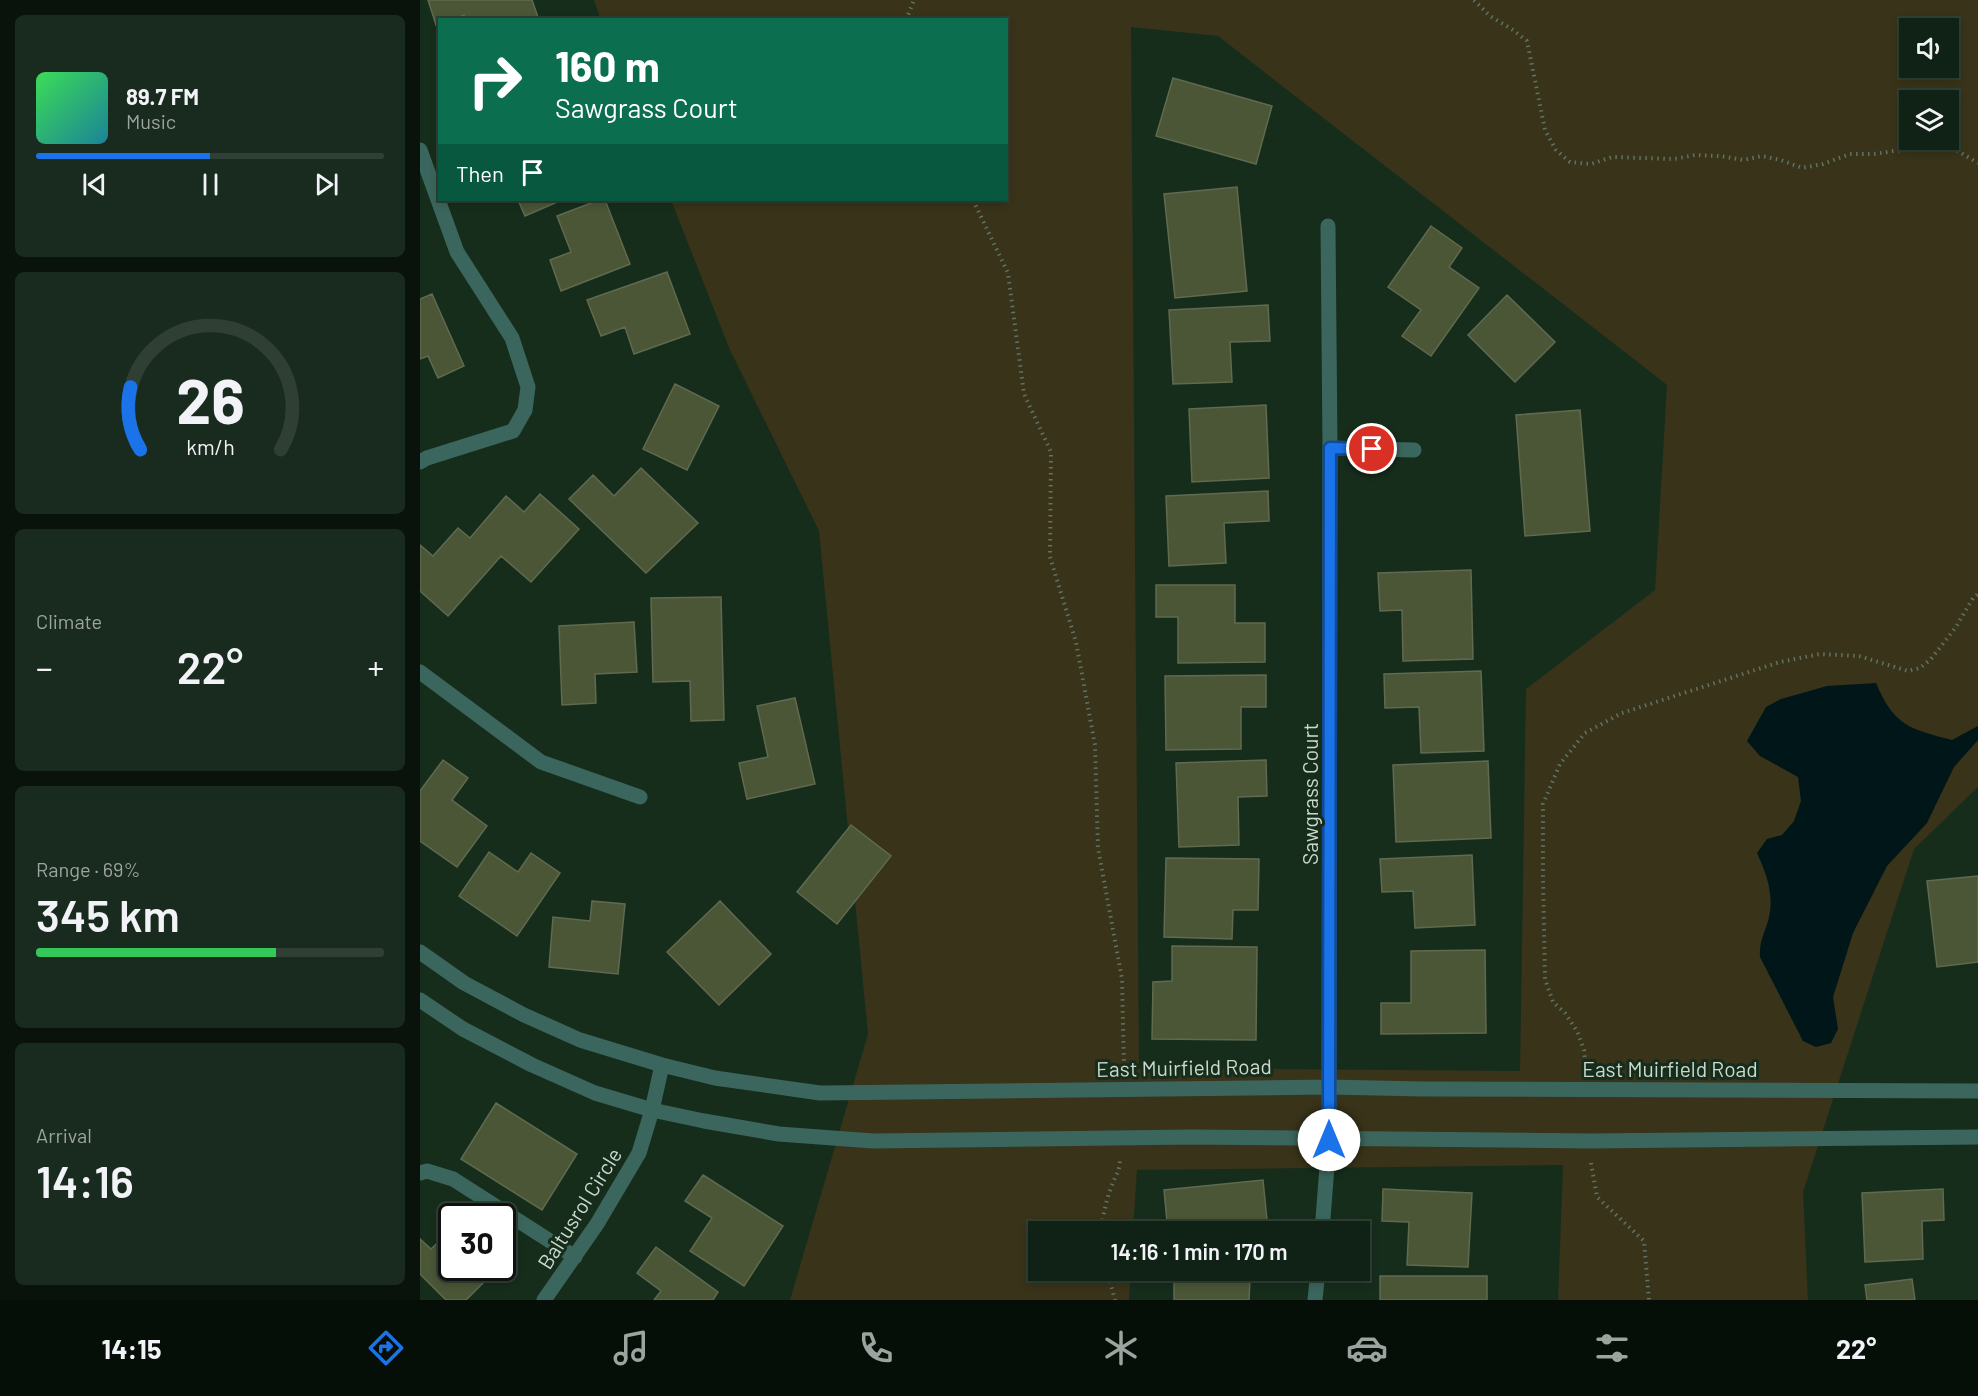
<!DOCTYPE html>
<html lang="en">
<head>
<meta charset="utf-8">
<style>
  :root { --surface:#102215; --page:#192a1e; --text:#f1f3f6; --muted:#9ca4a0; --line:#303f34; --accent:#1a73e8 }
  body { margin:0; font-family:Barlow,sans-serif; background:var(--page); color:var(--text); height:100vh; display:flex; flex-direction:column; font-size:22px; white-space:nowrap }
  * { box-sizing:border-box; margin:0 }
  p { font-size:20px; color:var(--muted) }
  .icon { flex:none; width:33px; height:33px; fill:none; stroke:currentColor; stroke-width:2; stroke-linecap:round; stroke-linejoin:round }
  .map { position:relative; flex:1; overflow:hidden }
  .side { display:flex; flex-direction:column; gap:15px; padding:15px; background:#09130c; width:420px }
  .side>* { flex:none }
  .guide { position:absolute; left:18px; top:18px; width:570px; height:183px; border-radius:0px; box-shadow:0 3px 9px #0003,0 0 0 2px var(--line); background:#0b6e4f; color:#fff; overflow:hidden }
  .fabs { position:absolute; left:1479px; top:18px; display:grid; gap:12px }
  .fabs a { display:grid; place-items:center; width:60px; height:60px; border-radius:0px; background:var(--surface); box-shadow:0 3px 9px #0003,0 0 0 2px var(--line); font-size:30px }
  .speed { position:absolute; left:18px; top:1203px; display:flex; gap:12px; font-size:30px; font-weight:700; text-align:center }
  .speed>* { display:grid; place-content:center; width:78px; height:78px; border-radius:50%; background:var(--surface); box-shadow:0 3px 9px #0003,0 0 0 2px var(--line); line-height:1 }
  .speed .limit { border:3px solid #111; border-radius:9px; background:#fff; color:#111 }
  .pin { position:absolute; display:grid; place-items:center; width:51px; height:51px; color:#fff; margin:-26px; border:3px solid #fff; border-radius:50%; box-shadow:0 2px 6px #0007 }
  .me { position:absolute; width:66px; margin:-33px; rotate:0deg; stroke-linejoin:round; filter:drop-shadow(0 0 4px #0008) }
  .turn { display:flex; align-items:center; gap:21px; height:126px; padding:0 18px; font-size:27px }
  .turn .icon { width:78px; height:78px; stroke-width:2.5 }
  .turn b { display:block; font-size:42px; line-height:51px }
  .then { display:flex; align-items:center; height:57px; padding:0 18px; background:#0003; gap:12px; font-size:22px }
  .big { font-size:45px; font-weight:600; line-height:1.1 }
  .side .card { flex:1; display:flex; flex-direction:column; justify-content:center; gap:9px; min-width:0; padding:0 21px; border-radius:9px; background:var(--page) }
  .side .dial { align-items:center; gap:0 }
  .dial svg { height:156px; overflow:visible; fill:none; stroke:var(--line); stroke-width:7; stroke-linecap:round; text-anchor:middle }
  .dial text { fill:var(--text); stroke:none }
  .song { display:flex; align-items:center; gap:18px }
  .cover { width:72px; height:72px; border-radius:9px; background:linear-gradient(135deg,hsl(130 70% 55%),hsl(190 70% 35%)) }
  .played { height:6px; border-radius:3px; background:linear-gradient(90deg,var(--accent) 50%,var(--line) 50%) }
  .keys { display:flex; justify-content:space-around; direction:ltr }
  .heat { display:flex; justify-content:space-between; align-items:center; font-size:33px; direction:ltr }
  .charge { height:9px; border-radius:4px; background:linear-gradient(90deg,#34c759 69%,var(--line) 0) }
  .trip { position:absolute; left:608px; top:1221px; width:342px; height:60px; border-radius:0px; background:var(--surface); box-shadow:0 3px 9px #0003,0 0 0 2px var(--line); font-weight:600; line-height:60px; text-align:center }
  .tabs { display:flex; height:96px; justify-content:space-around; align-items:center; background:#060e08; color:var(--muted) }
  .tabs .icon { width:42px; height:42px }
  .tabs .selected { color:var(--accent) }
  .tabs b { font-size:27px; color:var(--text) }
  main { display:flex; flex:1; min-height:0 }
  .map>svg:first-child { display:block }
  .green { fill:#383319; fill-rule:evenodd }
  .water { fill:#001619 }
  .building { fill:#4a5636; stroke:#606a4f; stroke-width:1.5 }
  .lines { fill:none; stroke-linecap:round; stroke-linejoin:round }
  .path { stroke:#607365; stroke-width:4; stroke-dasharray:1.5 4.5; stroke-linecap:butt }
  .minor { stroke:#3b665d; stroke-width:15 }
  .route-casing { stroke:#114b97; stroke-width:15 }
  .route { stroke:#1a73e8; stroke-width:10 }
  .labels { text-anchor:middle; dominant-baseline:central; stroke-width:6; stroke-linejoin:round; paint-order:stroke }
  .street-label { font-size:21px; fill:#cbd9ce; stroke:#162d1c }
</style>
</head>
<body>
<main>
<section class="side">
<div class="card">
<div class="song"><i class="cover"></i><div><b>89.7 FM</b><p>Music</p></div></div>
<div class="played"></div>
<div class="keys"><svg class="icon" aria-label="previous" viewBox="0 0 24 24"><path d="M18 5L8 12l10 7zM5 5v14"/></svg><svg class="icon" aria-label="pause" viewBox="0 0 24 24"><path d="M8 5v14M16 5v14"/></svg><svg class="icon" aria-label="next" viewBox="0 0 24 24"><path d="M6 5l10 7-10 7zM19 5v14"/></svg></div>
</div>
<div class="card dial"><svg viewBox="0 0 100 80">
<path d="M14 69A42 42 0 1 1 86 69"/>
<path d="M14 69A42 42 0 0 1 9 37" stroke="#1a73e8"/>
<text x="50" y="56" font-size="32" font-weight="700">26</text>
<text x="50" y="72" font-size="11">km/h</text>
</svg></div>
<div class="card"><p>Climate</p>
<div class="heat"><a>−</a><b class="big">22°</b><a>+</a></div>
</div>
<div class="card"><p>Range · 69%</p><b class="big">345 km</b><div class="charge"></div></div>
<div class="card"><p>Arrival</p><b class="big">14:16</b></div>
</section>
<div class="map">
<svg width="1558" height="1300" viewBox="0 0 1558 1300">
  <rect width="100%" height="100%" fill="#162d1c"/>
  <!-- green -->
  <path class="green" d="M174,0h1384v787l-64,62 -111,343 5,108h-250l5,-135 -426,5 -4,61 -95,1v38l93,1 -2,29h-339l78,-266 -49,-503 -89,-181 -59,-150h335v-180h-405zM711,27l87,9 449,349 -12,205 -129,99 -6,382 -381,-3zM1490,28h38v40h-38zM1490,100h38v40h-38z"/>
  <!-- water -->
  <path class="water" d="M1456,683c18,43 34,46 76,57l26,-14v14l-24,27 -27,56 -40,43 -34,67 -20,64 5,32 -7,14 -15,4 -13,-6 -43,-84c-1,-14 4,-23 8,-36 7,-25 -1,-46 -11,-68l10,-14 15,-4 12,-14 7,-20 -3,-24 -38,-21 -13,-15 19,-34 15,-8 46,-13z"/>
  <!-- building -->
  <path class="building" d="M8,0h104l7,20h-73l-2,-5 -12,5h-12v3l-4,2z
    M753,78l99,28 -16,58 -100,-28z
    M817,187l10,104 -72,7 -11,-104z
    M98,200h44l-37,16z
    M179,200h6l25,64 -69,27 -11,-31 21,-8 -14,-36z
    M1011,226l31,22 -13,19 30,21 -48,68 -29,-20 19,-26 -33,-23z
    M247,272l23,62 -56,20 -9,-27 -24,9 -14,-36z
    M12,294l32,72 -26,12 -10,-22 -8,3v-60z
    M1087,295l48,47 -40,40 -47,-47z
    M848,305l2,36 -40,1 2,40 -59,2 -4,-74z
    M255,384l44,22 -32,64 -44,-21z
    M846,405l3,73 -77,4 -3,-73z
    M1160,410l10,121 -65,5 -9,-121z
    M221,468l57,55 -52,50 -77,-74 24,-24 21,21z
    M848,491l1,30 -45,2 2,40 -57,3 -3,-70z
    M120,494l39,35 -48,53 -30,-26 -53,60 -28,-25v-46l13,11 25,-28 12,10 36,-42 18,16z
    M1051,570l2,89 -70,2 -1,-51 -22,1 -2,-38z
    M736,585h79v38h30v39l-87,1v-46h-22z
    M301,597l3,123 -33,1 -1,-40 -37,1 -2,-84z
    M214,622l3,50 -42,2 1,29 -34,2 -3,-79z
    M1061,671l3,80 -63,2 -2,-46 -34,1 -1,-34z
    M846,675v32h-25v42l-75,1 -1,-74z
    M375,698l20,86 -68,15 -8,-36 29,-6 -11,-51z
    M23,760l25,18 -16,22 35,26 -30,41 -37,-26v-50z
    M846,760l1,36 -29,1 1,48 -60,2 -3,-84z
    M1068,761l3,77 -95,4 -3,-77z
    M431,825l40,31 -54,68 -40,-32z
    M69,852l29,20 13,-19 29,20 -43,63 -58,-40z
    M1052,855l3,70 -60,3 -2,-37 -31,1 -2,-33z
    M746,858l93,1 -1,51h-25l-1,29 -68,-2z
    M1558,876v86l-41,5 -10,-86z
    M172,901l33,3 -7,70 -69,-7 4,-50 37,4z
    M300,901l51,53 -52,51 -52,-53z
    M752,946l85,1 -1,93 -104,-1 1,-57 19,-1z
    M1065,950l1,83 -105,1v-31h30v-52z
    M76,1103l81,51 -35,56 -81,-51z
    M283,1175l80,51 -39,60 -54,-35 22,-33 -27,-17z
    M843,1180l4,40 -35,3 1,9h-65l-4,-42z
    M963,1189l89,4 -4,74 -61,-2 2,-43 -27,-1z
    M1523,1189l1,31 -22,1 1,38 -58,3 -3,-69z
    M32,1229v39h46l-32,32h-20l-26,-26v-35l11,10z
    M236,1247l62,45 -5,8h-59l7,-9 -24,-18z
    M960,1276h107v24h-107z
    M754,1278l76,1 -1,21h-75z
    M1492,1279l3,21h-48l-2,-15z"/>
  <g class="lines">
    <!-- path -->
    <path class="path" d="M1054,0l16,16 23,14 14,11 18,89 11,20 14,12 21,2 21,-7 62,2 21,-4 25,1 23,4 19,-4 19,4 21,8 21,-4 27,-10h24l60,-9 22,5 22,13
      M486,20l8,-20
      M553,200l35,73 16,121 27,58 -1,105 26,85 19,103 3,103 24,131 2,88
      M1166,1069l-2,-19 -7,-19 -12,-18 -12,-11 -8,-23 -2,-102v-73l17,-40 25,-31 37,-20 158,-51 40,-8 39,2 49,15 12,-3 11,-9 25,-32 17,-29 5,-4
      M1171,1163l6,34 47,44 5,59
      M681,1232c2,-16 5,-32 11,-47 5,-13 7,-11 8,-26
      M687,1270l8,30"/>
    <!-- minor -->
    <path class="minor" d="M0,150l37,102 55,86 16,49 -3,23 -12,21 -86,27 -7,4
      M910,448l84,2
      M0,672l121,90 99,35
      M0,952l44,31 60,32 56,25 82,25 53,13 105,15 509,-6 94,2 555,2
      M0,1000l43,29 69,36 63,28 57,17 52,11 75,13 94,7 318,-4 399,4 388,-4
      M0,1173l7,-2 26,8 122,78
      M902,1232l7,-92v-53l1,-639 -2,-222
      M124,1300l53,-76 42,-71 13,-43 10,-45
      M895,1300l3,-30"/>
  </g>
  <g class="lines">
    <!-- route casing -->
    <g class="route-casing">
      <path id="route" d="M909,1140l1,-692 42,1"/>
    </g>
    <!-- route -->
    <use href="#route" class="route"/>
  </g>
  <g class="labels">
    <!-- street labels -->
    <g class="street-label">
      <text transform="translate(889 794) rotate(-90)">Sawgrass Court</text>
      <text transform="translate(764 1067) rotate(-1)">East Muirfield Road</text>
      <text x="1250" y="1068">East Muirfield Road</text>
      <text transform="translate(159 1208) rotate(-58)">Baltusrol Circle</text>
    </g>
  </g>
</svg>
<div class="fabs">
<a><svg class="icon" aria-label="sound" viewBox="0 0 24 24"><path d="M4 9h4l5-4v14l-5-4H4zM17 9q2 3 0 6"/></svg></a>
<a><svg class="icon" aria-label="layers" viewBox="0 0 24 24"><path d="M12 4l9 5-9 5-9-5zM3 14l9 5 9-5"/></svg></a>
</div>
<div class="speed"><div class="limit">30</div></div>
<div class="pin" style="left:952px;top:449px;background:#d93025"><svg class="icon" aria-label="arrive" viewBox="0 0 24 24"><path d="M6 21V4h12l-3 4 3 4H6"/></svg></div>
<svg class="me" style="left:909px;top:1140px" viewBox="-20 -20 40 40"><circle r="19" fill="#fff"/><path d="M0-13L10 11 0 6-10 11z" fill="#1a73e8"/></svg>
<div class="trip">14:16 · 1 min · 170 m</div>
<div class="guide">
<div class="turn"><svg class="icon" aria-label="right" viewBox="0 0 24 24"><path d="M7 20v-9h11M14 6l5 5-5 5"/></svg><div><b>160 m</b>Sawgrass Court</div></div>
<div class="then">Then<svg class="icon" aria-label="arrive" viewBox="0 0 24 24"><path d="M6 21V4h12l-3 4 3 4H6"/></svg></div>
</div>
</div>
</main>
<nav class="tabs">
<b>14:15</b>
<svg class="icon selected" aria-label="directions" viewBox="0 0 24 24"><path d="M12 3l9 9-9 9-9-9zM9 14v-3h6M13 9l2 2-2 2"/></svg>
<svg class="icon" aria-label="music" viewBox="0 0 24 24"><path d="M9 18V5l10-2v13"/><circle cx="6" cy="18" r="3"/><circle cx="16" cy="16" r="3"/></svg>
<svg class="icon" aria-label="phone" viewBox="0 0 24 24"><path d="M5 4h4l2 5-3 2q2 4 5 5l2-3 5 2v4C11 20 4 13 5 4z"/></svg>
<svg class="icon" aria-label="climate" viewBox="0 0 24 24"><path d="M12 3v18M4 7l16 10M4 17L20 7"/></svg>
<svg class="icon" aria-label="car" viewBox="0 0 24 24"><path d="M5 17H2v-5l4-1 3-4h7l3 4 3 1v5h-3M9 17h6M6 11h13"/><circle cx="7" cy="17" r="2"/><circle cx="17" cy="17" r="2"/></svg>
<svg class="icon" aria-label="filters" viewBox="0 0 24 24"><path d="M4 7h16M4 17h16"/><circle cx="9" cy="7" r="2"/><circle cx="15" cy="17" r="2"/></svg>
<b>22°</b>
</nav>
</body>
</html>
